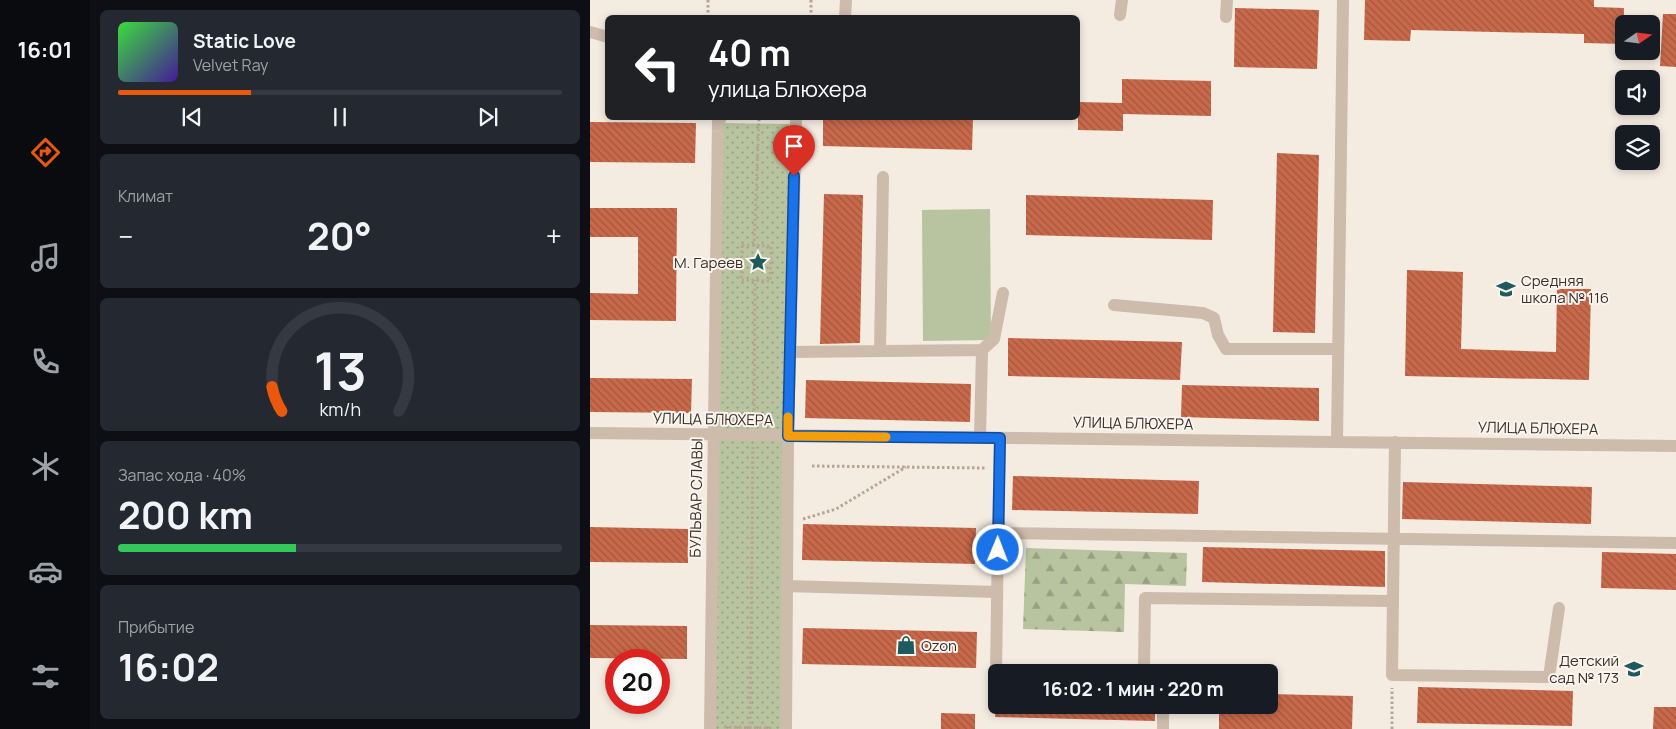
<!DOCTYPE html>
<html lang="ru">
<head>
<meta charset="utf-8">
<style>
  :root { --surface:#171b24; --page:#242831; --text:#f1f3f6; --muted:#9ea1a6; --line:#363941; --accent:#ea580c }
  body { margin:0; font-family:Manrope,sans-serif; background:var(--page); color:var(--text); height:100vh; display:flex; flex-direction:column; font-size:19px; white-space:nowrap }
  * { box-sizing:border-box; margin:0 }
  p { font-size:16px; color:var(--muted) }
  .icon { flex:none; width:28px; height:28px; fill:none; stroke:currentColor; stroke-width:2; stroke-linecap:round; stroke-linejoin:round }
  .map { position:relative; flex:1; overflow:hidden }
  .side { display:flex; flex-direction:column; gap:10px; padding:10px; background:#0d0f14; width:500px }
  .side>* { flex:none }
  .banner { position:absolute; left:15px; top:15px; width:475px; height:105px; border-radius:8px; box-shadow:0 2px 8px #0003; background:#202124; color:#fff; overflow:hidden }
  .needle { width:32px; rotate:76deg }
  .fabs { position:absolute; left:1025px; top:15px; display:grid; gap:10px }
  .fabs a { display:grid; place-items:center; width:45px; height:45px; border-radius:8px; background:var(--surface); box-shadow:0 2px 8px #0003; font-size:25px }
  .speed { position:absolute; left:15px; top:649px; display:flex; gap:10px; font-size:25px; font-weight:700; text-align:center }
  .speed>* { display:grid; place-content:center; width:65px; height:65px; border-radius:50%; background:var(--surface); box-shadow:0 2px 8px #0003; line-height:1 }
  .speed .limit { border:8px solid #d22; background:#fff; color:#111 }
  .pin { position:absolute; display:grid; place-items:center; width:42px; height:42px; color:#fff; margin:-51px -21px; border-radius:50% 50% 50% 0; rotate:-45deg; box-shadow:0 0 5px #0007 }
  .pin .icon { rotate:45deg }
  .me { position:absolute; width:55px; margin:-28px; rotate:1deg; stroke-linejoin:round; filter:drop-shadow(0 0 4px #0008) }
  .turn { display:flex; align-items:center; gap:18px; height:105px; padding:0 20px; font-size:22px }
  .turn .icon { width:65px; height:65px; stroke-width:2.5 }
  .turn b { display:block; font-size:35px; line-height:42px }
  .big { font-size:38px; font-weight:700; line-height:1.1 }
  .side .tile { flex:1; display:flex; flex-direction:column; justify-content:center; gap:8px; min-width:0; padding:0 18px; border-radius:8px; background:var(--page) }
  .side .dial { align-items:center; gap:0 }
  .dial svg { height:130px; overflow:visible; fill:none; stroke:var(--line); stroke-width:7; stroke-linecap:round; text-anchor:middle }
  .dial text { fill:var(--text); stroke:none }
  .song { display:flex; align-items:center; gap:15px }
  .cover { width:60px; height:60px; border-radius:8px; background:linear-gradient(135deg,hsl(120 70% 55%),hsl(260 70% 35%)) }
  .played { height:5px; border-radius:2px; background:linear-gradient(90deg,var(--accent) 30%,var(--line) 30%) }
  .keys { display:flex; justify-content:space-around; direction:ltr }
  .heat { display:flex; justify-content:space-between; align-items:center; font-size:28px; direction:ltr }
  .charge { height:8px; border-radius:4px; background:linear-gradient(90deg,#34c759 40%,var(--line) 0) }
  .trip { position:absolute; left:398px; top:664px; width:290px; height:50px; border-radius:8px; background:var(--surface); box-shadow:0 2px 8px #0003; font-weight:700; line-height:50px; text-align:center }
  main { display:flex; flex:1; min-height:0 }
  .tab-bar { display:flex; flex-direction:column; width:90px; justify-content:space-around; align-items:center; background:#090b0e; color:var(--muted) }
  .tab-bar .icon { width:35px; height:35px }
  .tab-bar .current { color:var(--accent) }
  .tab-bar b { font-size:22px; color:var(--text) }
  .map>svg:first-child { display:block }
  .grass { fill:#b8c4a0 }
  .forest { fill:url(#forest-firs) }
  .park { fill:url(#park-dots) }
  .building { fill:url(#building-back-hatch) }
  .lines { fill:none; stroke-linecap:round; stroke-linejoin:round }
  .path { stroke:#b9a596; stroke-width:3; stroke-dasharray:2.5 2.5; stroke-linecap:butt }
  .minor { stroke:#cdbbac; stroke-width:12 }
  .route-casing { stroke:#114b97; stroke-width:12 }
  .route { stroke:#1a73e8; stroke-width:9 }
  .slow { stroke:#f59e0b; stroke-width:9 }
  .labels { text-anchor:middle; dominant-baseline:central; stroke-width:4; stroke-linejoin:round; paint-order:stroke }
  .poi-label { font-size:15px; fill:#3b302b; stroke:#fbf5ee; text-anchor:end }
  .street-label { font-size:15px; fill:#3b302b; stroke:#fbf5ee }
</style>
</head>
<body>
<main>
<nav class="tab-bar">
<b>16:01</b>
<svg class="icon current" aria-label="directions" viewBox="0 0 24 24"><path d="M12 3l9 9-9 9-9-9zM9 14v-3h6M13 9l2 2-2 2"/></svg>
<svg class="icon" aria-label="music" viewBox="0 0 24 24"><path d="M9 18V5l10-2v13"/><circle cx="6" cy="18" r="3"/><circle cx="16" cy="16" r="3"/></svg>
<svg class="icon" aria-label="phone" viewBox="0 0 24 24"><path d="M5 4h4l2 5-3 2q2 4 5 5l2-3 5 2v4C11 20 4 13 5 4z"/></svg>
<svg class="icon" aria-label="climate" viewBox="0 0 24 24"><path d="M12 3v18M4 7l16 10M4 17L20 7"/></svg>
<svg class="icon" aria-label="car" viewBox="0 0 24 24"><path d="M5 17H2v-5l4-1 3-4h7l3 4 3 1v5h-3M9 17h6M6 11h13"/><circle cx="7" cy="17" r="2"/><circle cx="17" cy="17" r="2"/></svg>
<svg class="icon" aria-label="filters" viewBox="0 0 24 24"><path d="M4 7h16M4 17h16"/><circle cx="9" cy="7" r="2"/><circle cx="15" cy="17" r="2"/></svg>
</nav>
<section class="side">
<div class="tile">
<div class="song"><i class="cover"></i><div><b>Static Love</b><p>Velvet Ray</p></div></div>
<div class="played"></div>
<div class="keys"><svg class="icon" aria-label="previous" viewBox="0 0 24 24"><path d="M18 5L8 12l10 7zM5 5v14"/></svg><svg class="icon" aria-label="pause" viewBox="0 0 24 24"><path d="M8 5v14M16 5v14"/></svg><svg class="icon" aria-label="next" viewBox="0 0 24 24"><path d="M6 5l10 7-10 7zM19 5v14"/></svg></div>
</div>
<div class="tile"><p>Климат</p>
<div class="heat"><a>−</a><b class="big">20°</b><a>+</a></div>
</div>
<div class="tile dial"><svg viewBox="0 0 100 80">
<path d="M14 69A42 42 0 1 1 86 69"/>
<path d="M14 69A42 42 0 0 1 8 54" stroke="#ea580c"/>
<text x="50" y="56" font-size="32" font-weight="700">13</text>
<text x="50" y="72" font-size="11">km/h</text>
</svg></div>
<div class="tile"><p>Запас хода · 40%</p><b class="big">200 km</b><div class="charge"></div></div>
<div class="tile"><p>Прибытие</p><b class="big">16:02</b></div>
</section>
<div class="map">
<svg width="1086" height="729" viewBox="0 0 1086 729">
  <defs>
    <pattern id="forest-firs" width="22" height="20" patternUnits="userSpaceOnUse" patternTransform="scale(1.25)"><rect width="22" height="20" fill="#b8c4a0"/><path d="M5 1l3.5 6h-7zM16 11l3.5 6h-7z" fill="#97a083"/></pattern>
    <pattern id="park-dots" width="8" height="8" patternUnits="userSpaceOnUse" patternTransform="scale(1.25)"><rect width="8" height="8" fill="#b8c4a0"/><path d="M2 2h.1M6 6h.1" fill="none" stroke="#97a083" stroke-width="1.8" stroke-linecap="round"/></pattern>
    <pattern id="building-back-hatch" width="6" height="6" patternUnits="userSpaceOnUse" patternTransform="scale(1.25)"><rect width="6" height="6" fill="#c8694b"/><path d="M-1 5l2 2M0 0l6 6M5-1l2 2" fill="none" stroke="#a4573f"/></pattern>
  </defs>
  <rect width="100%" height="100%" fill="#f4ebe1"/>
  <!-- grass -->
  <path class="grass" d="M400,209l1,131 -68,1 -1,-131z"/>
  <!-- forest -->
  <path class="forest" d="M436,548l161,5 -1,33 -61,-2 -1,48 -101,-3z"/>
  <!-- park -->
  <path class="park" d="M132,123l67,1 -8,605h-67z"/>
  <!-- building -->
  <path class="building" d="M775,0h229v7l30,1 -1,36 -39,-1v-9l-173,-4 -1,11 -46,-1z
    M645,8l84,2 -2,59 -83,-2z
    M1073,14h13v53l-16,-1z
    M532,79l89,2v35l-88,-2v17l-45,-1v-28l44,1z
    M233,118h150l-1,32 -149,-4z
    M0,122l106,1 -1,40 -105,-1z
    M687,153l42,2 -4,178 -42,-1z
    M234,194l39,1 -3,148 -40,1z
    M436,195l187,5 -1,40 -186,-5z
    M0,208h87l-1,113 -86,-1v-27l48,1v-57h-48z
    M817,270l56,2 -2,77 95,3 1,-63h34l-2,91 -184,-4z
    M418,338l174,4 -2,38 -172,-4z
    M0,378l102,1 -1,34 -101,-1z
    M216,380l165,4 -1,38 -165,-4z
    M592,385l137,3v33l-138,-4z
    M423,476l186,5 -1,33 -186,-4z
    M813,482l189,5 -1,37 -189,-5z
    M213,524l173,4 -1,36 -173,-4z
    M0,527l98,2v34l-98,-1z
    M613,547l182,4v36l-183,-5z
    M1012,552l74,2v36l-75,-2z
    M0,625l97,1v33l-97,-1z
    M213,628l174,4 -1,36 -174,-4z
    M828,687l155,4 -1,35 -155,-3z
    M679,694l84,2 -1,33h-133v-24h50z
    M406,705h159v16l-160,-4z
    M1064,707h22v22h-23z
    M351,713l34,1v15h-34z"/>
  <g class="lines">
    <!-- path -->
    <path class="path" d="M118,0v18
      M221,0v18
      M152,245l29,1 -1,35 -29,-1z
      M164,246l5,-128
      M164,421l1,-141
      M222,466l174,2
      M213,519l33,-10 70,-42
      M134,727l49,1
      M160,729l3,-282
      M802,729v-41"/>
    <!-- minor -->
    <path class="minor" d="M530,15l2,-15
      M636,17l1,-17
      M255,18l1,-18
      M0,32l18,5
      M524,305l89,8 11,5 4,17 8,14h112
      M290,351l3,-174
      M200,352l192,-2
      M0,433l1086,13
      M390,438l2,-88 12,-11 9,-46
      M410,438l-2,95 678,10
      M747,442l6,-442
      M805,442l-3,233 157,2 10,-69
      M196,586l211,6
      M554,672l1,-74 248,3
      M406,675l2,-142
      M120,729l8,-608 3,-3
      M196,729l2,-293 8,-318
      M573,729v-24"/>
  </g>
  <g class="lines">
    <!-- route casing -->
    <g class="route-casing">
      <path id="route" d="M204,176l-6,260 212,2 -2,112"/>
    </g>
    <!-- route -->
    <use href="#route" class="route"/>
    <!-- slow -->
    <path class="slow" d="M198,417v19l98,1"/>
  </g>
  <!-- icons -->
  <defs>
    <g id="sight-bare" transform="scale(1.5)"><path d="M0-6L1.8-2.2L6-1.7L2.9 1.2L3.7 5.4L0 3.3L-3.7 5.4L-2.9 1.2L-6-1.7L-1.8-2.2Z" fill="#1f5a5e" stroke="#fbf5ee" stroke-width="2.5" paint-order="stroke"/></g>
    <g id="school-bare" transform="scale(1.5)"><path d="M0-5L7-2L0 1L-7-2ZM-4 1L0 2.5L4 1V4Q0 6-4 4Z" fill="#1f5a5e" stroke="#fbf5ee" stroke-width="2.5" paint-order="stroke"/></g>
    <g id="shop-bare" transform="scale(1.5)"><path d="M-5-2.5h2.3a2.7 3.5 0 0 1 5.4 0H5L5.5 6h-11ZM-1.5-2.5h3a1.5 2.3 0 0 0-3 0Z" fill="#1f5a5e" stroke="#fbf5ee" stroke-width="2.5" paint-order="stroke"/></g>
  </defs>
  <g fill-rule="evenodd">
    <use href="#sight-bare" x="168" y="262"/>
    <use href="#school-bare" x="916" y="289"/>
    <use href="#shop-bare" x="316" y="645"/>
    <use href="#school-bare" x="1044" y="669"/>
  </g>
  <g class="labels">
    <!-- poi labels -->
    <g class="poi-label">
      <text x="153" y="262">М. Гареев</text>
      <text x="931" y="280" text-anchor="start">Средняя<tspan x="931" dy="17">школа № 116</tspan></text>
      <text x="331" y="645" text-anchor="start">Ozon</text>
      <text x="1029" y="660">Детский<tspan x="1029" dy="17">сад № 173</tspan></text>
    </g>
    <!-- street labels -->
    <g class="street-label">
      <text transform="translate(123 419) rotate(1)">УЛИЦА БЛЮХЕРА</text>
      <text transform="translate(543 423) rotate(1)">УЛИЦА БЛЮХЕРА</text>
      <text transform="translate(948 428) rotate(1)">УЛИЦА БЛЮХЕРА</text>
      <text transform="translate(106 498) rotate(-89)">БУЛЬВАР СЛАВЫ</text>
    </g>
  </g>
</svg>
<div class="fabs">
<a><svg class="needle" viewBox="-14 -14 28 28"><path d="M0-13l5 13h-10z" fill="#e53935"/><path d="M0 13l5-13h-10z" fill="#9ea1a6"/></svg></a>
<a><svg class="icon" aria-label="sound" viewBox="0 0 24 24"><path d="M4 9h4l5-4v14l-5-4H4zM17 9q2 3 0 6"/></svg></a>
<a><svg class="icon" aria-label="layers" viewBox="0 0 24 24"><path d="M12 4l9 5-9 5-9-5zM3 14l9 5 9-5"/></svg></a>
</div>
<div class="speed"><div class="limit">20</div></div>
<div class="pin" style="left:204px;top:176px;background:#d93025"><svg class="icon" aria-label="arrive" viewBox="0 0 24 24"><path d="M6 21V4h12l-3 4 3 4H6"/></svg></div>
<svg class="me" style="left:408px;top:550px" viewBox="-20 -20 40 40"><circle r="17" fill="#1a73e8" stroke="#fff" stroke-width="3"/><path d="M0-11L8 9 0 5-8 9z" fill="#fff"/></svg>
<div class="trip">16:02 · 1 мин · 220 m</div>
<div class="banner">
<div class="turn"><svg class="icon" aria-label="left" viewBox="0 0 24 24"><path d="M17 20v-9H6M10 6l-5 5 5 5"/></svg><div><b>40 m</b>улица Блюхера</div></div>
</div>
</div>
</main>
</body>
</html>
